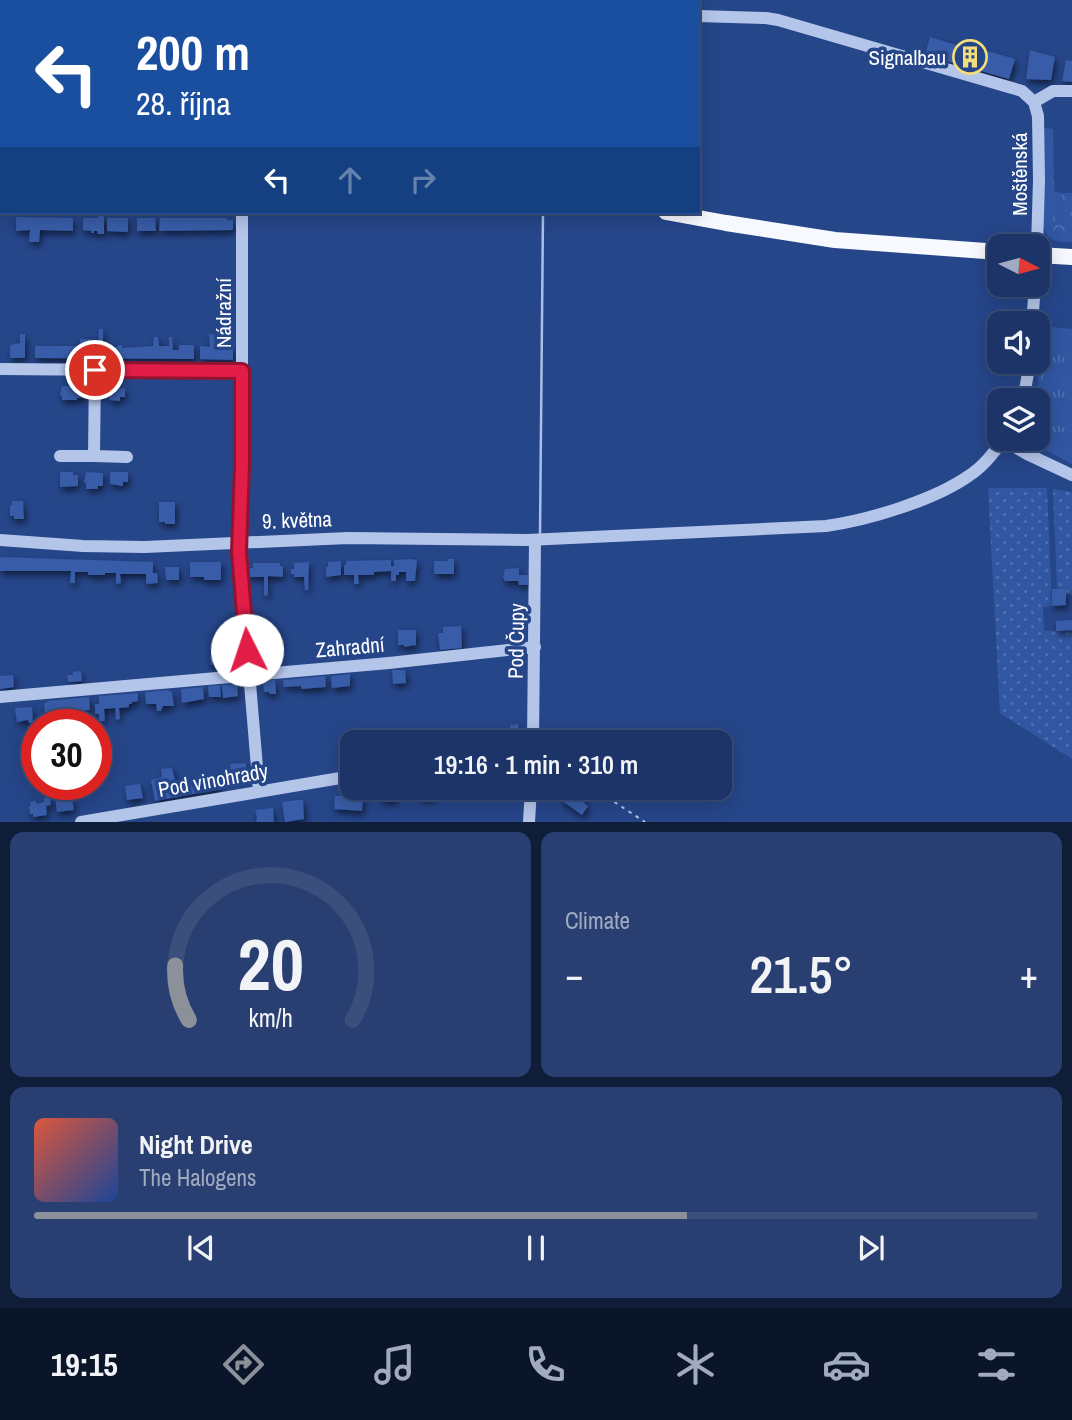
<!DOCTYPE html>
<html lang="en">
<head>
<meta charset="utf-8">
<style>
  :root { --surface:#1c3468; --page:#293f71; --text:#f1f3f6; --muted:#a0aac0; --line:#3a4f7c; --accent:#8c9099 }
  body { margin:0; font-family:"Archivo Narrow",sans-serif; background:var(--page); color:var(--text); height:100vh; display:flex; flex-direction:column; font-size:26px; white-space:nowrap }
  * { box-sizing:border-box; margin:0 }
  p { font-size:23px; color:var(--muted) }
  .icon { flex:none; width:38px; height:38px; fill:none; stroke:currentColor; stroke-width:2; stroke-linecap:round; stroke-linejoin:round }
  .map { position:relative; height:822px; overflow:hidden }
  .side { display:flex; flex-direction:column; gap:10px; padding:10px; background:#0f1d39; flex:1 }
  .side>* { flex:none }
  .guide { position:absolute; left:0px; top:0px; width:700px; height:214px; box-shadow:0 4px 18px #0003,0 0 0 2px var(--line); background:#1a4fa0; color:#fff; overflow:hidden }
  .needle { width:46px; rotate:96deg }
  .tools { position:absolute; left:987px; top:234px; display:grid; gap:14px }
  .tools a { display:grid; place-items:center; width:63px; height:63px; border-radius:14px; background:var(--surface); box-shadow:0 4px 18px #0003,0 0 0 2px var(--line); font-size:35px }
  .speed { position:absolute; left:21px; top:709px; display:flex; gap:14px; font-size:35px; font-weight:700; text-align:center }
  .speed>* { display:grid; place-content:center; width:91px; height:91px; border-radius:50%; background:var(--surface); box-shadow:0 4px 18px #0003,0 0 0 2px var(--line); line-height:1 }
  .speed .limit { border:10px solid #d22; background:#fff; color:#111 }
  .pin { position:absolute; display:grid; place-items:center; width:60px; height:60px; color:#fff; margin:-30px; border:4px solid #fff; border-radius:50%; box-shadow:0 2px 7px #0007 }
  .me { position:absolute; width:77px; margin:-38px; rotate:356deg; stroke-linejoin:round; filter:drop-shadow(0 0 5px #0008) }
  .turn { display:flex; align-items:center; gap:24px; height:147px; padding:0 21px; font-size:32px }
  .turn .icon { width:91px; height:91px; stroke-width:2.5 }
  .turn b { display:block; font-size:49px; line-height:60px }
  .lanes { display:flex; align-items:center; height:66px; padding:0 21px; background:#0003; justify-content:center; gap:35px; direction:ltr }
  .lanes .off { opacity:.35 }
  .big { font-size:52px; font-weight:600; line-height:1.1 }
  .side .widget { flex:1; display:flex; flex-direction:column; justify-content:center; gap:10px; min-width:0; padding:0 24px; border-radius:14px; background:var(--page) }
  .side .dial { align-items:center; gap:0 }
  .dial svg { height:182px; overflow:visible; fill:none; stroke:var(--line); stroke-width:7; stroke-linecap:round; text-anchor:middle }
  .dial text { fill:var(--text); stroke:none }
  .song { display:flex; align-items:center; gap:21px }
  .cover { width:84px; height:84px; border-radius:10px; background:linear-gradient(135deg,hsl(10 70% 55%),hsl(220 70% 35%)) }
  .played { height:7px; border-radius:4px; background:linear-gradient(90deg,var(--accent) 65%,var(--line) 65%) }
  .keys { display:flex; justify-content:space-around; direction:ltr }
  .heat { display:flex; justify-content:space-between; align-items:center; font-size:38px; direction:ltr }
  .side .tiles { flex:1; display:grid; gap:10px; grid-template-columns:1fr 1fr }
  .widget:last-child { grid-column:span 2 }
  .trip { position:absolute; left:340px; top:730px; width:392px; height:70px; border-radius:14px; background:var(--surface); box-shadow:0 4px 18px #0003,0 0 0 2px var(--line); font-weight:600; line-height:70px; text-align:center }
  .tabs { display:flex; height:112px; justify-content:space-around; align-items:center; background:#0b152a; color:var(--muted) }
  .tabs .icon { width:49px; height:49px }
  .tabs .on { color:var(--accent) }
  .tabs b { font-size:32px; color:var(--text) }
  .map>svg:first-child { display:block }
  .grass { fill:url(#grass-tufts) }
  .forest { fill:url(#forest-crowns) }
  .garden { fill:url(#garden-dots) }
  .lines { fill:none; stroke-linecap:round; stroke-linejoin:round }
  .stream { stroke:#a8bfea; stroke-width:2.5 }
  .building { fill:#375ba7; filter:url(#shadow) }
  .path { stroke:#b4c5ea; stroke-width:2; stroke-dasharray:3.5 5; stroke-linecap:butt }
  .minor { stroke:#b4c5ea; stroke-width:12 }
  .major { stroke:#f7f9fe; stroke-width:16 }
  .route-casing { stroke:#92132f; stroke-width:18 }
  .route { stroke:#e11d48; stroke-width:12 }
  .labels { text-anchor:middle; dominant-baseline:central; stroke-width:7; stroke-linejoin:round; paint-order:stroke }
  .poi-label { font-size:21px; fill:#fff; stroke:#26468a; text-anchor:end }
  .street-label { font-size:21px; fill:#fff; stroke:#26468a }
</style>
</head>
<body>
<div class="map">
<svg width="1072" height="822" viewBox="0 0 1072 822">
  <defs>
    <pattern id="grass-tufts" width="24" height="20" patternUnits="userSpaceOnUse" patternTransform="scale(1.75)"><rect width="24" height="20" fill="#3156a2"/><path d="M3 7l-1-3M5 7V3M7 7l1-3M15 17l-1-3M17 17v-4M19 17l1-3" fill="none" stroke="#506fb0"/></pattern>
    <pattern id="forest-crowns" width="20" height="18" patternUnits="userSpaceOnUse" patternTransform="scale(1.75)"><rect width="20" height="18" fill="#3156a2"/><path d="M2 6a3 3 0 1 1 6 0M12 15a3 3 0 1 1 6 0" fill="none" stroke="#506fb0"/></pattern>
    <pattern id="garden-dots" width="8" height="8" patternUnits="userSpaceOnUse" patternTransform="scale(1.75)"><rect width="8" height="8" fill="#3156a2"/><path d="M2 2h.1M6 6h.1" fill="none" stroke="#506fb0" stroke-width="1.8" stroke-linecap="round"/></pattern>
    <filter id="shadow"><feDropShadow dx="2" dy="4" stdDeviation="3.5" flood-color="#0009"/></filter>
  </defs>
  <rect width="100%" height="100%" fill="#26468a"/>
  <!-- grass -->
  <path class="grass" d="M1044,128l9,1 1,58 1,5 7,1 -10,42 8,7c-11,-2 -14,-7 -17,-17z
    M1042,326l30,3v135l-26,-14 -8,-32 -1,-17z"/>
  <!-- forest -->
  <path class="forest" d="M1062,193h10v49h-12l-8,-7z"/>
  <!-- garden -->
  <path class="garden" d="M988,488h59l5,118 -9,1 1,24 28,-1v129l-72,-46z
    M1053,489l19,3v102h-6v-5h-9z"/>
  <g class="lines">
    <!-- stream -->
    <path class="stream" d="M539,0l1,2
      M540,535l3,-323"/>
  </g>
  <!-- building -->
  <path class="building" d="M930,37l39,12 1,-3 45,13 -6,20 -84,-24z
    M1030,50l25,7 -4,23 -25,-1z
    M1066,60l6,1v21l-10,-1z
    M98,216h6v18h-6l-1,-3h-3v2h-3v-2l-8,-1v-12h15z
    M16,217l57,1v13l-33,-1 -1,12h-10l1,-12 -14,1z
    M107,218h21v14l-21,-1z
    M137,218h18l1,13h-19z
    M160,218h67v2h6v10l-74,1z
    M99,329h4v17l15,1v-2h4v3l31,-2 1,-9h4l1,9h10v-9h3l1,13h6v-5h15v14l-159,-1v-12h45v-7h10v7h8z
    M20,334h5v24h-15v-13l10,-2z
    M209,334l11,1v12h13v13l-33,-1v-13l10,1z
    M62,386h15v3h5v9h-5v2h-15v-4l-2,-1z
    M109,387l4,2 12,-1v9h-5v4l-11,-1 -1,-9z
    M60,472h13v3h5v11l-18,1z
    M86,472l17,1v13h-5v3h-12v-6h-2z
    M112,472h16v10h-5v4l-13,-2v-11z
    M12,501h11l1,18h-10v-3h-4v-11h2z
    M159,502h16v22h-10v-2h-6z
    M0,557l153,5v11h4l1,10 -12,1v-10h-26l1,9 -5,1v-11h-11v2h-17v-3h-13v11h-5l1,-12h-71z
    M410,559l7,1 -2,21h-9v-9h-7v3h-3v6h-5v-10l-17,1v3h-16l1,9h-5v-9h-10v-10h2v-4l45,-1v6h3v-6z
    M447,559h7v15h-20v-13h14z
    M341,561v14l-15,2v-10h2v-5z
    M190,562h31v18h-17v-3h-14z
    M309,562l-1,28h-3l-1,-13h-10v-3h-3v-5h3v-6z
    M253,563h27v3h3v11l-15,-1v19l-4,1v-19h-17v-9h6z
    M165,567h14v13h-13z
    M519,568v7h9v10h-9l-1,-4h-13l-2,-4 2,-8z
    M1052,589h14v16l-14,1z
    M1072,620v10l-16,1v-10z
    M461,626l1,22 -22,2 -2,-17h5v-6z
    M398,630h18v15l-12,2v-2h-6z
    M237,640l2,23 -28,2 -1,-9 19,-2 -1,-10h-2l-1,-3z
    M392,670h13l1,13 -13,1z
    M81,671l1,10 -14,1 -1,-7h6v-3z
    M350,674v12l-18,2 -1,-12z
    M13,675l1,12 -14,2v-13z
    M325,676l1,11 -25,2v-3l-17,1 -1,-7z
    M275,680l1,14h-7v-2h-5l-1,-11z
    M237,684l1,12 -15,2 -1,-13z
    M220,685l1,12h-12l-1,-11z
    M203,687l1,12 -22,4 -1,-14z
    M167,690l5,2 2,14h-11l-2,5h-4l-1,-7h-10l-1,-12z
    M138,693v8l-6,1v2h-3v3l-10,1 1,11 -4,1 -1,-12 -11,1 1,12h-6v-7h-4v-10h4v-8z
    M89,697l1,13 -38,3v3l-5,1v-3h-2l-1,-11h3v-2z
    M32,707l1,16h-4l-1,-3 -11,2 -2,-14z
    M518,724l2,18h-17v-5l8,-1 -1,-11z
    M35,726l2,1v13l-9,1 -1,-14z
    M246,763v14h-2v1l-13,2 -1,-16z
    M172,768l4,16 42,-6 2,11 -65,12 -4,-21 11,-3 -1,-8z
    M140,784l3,14 -16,2 -2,-14z
    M420,788h14l-1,11 -14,-1z
    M381,789l14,2 -1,11 -14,-3z
    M568,790l18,9 -2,4 4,3 -6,9 -21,-15z
    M345,795l18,3 -1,13 -28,-2 1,-13h10z
    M50,797l1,8 -5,1 1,9 -14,2v-3h-3l-1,-8 2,-1 -1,-3 6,-1v3l8,-2v-4z
    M55,797h4l3,2 10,-1 2,12 -17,2z
    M297,800h6l1,19 -19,3 -3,-20z
    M273,808l1,14h-18l1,-5 -2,-7z"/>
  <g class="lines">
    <!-- path -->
    <path class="path" d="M667,0v2
      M0,15h2
      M593,788l52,34"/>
    <!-- minor -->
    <path class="minor" d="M698,16l68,2 12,2 244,71 12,11 4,14 1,64 -2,67
      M0,57h2
      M1034,102l19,-11h19
      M0,208h2
      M242,212v253l-3,87 20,239
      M1032,324l3,-39
      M0,369l242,2
      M95,370l-1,86 33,1
      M1023,401l7,-39
      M1003,440l24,14 45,21
      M60,456h34
      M0,540l83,6 62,1 203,-9 180,2 298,-14c43,-6 109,-26 144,-51 14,-9 24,-23 34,-36
      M0,697l389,-34 146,-16
      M533,742l2,-202
      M81,822l271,-46
      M529,822l2,-34"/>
    <!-- major -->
    <path class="major" d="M0,35l2,1
      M666,212l60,11 109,17 164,12
      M1038,255l34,2"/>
  </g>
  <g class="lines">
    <!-- route casing -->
    <g class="route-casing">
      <path id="route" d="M95,370l147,1v94l-3,87 8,98"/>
    </g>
    <!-- route -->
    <use href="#route" class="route"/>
  </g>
  <!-- icons -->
  <defs>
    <g id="building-ring" transform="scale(1.75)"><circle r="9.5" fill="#26468a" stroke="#f3de79" stroke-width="1.5"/><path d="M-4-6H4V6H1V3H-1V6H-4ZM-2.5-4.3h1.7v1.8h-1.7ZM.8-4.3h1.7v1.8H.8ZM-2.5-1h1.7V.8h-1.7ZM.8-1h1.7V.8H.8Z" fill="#f3de79"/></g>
  </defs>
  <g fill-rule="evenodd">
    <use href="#building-ring" x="970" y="57"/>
  </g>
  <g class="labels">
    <!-- poi labels -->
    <g class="poi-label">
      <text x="946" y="57">Signalbau</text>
    </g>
    <!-- street labels -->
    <g class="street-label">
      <text transform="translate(1019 174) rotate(-90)">Moštěnská</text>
      <text transform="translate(223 313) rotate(-90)">Nádražní</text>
      <text transform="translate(297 520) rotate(-2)">9. května</text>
      <text transform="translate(516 641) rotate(-89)">Pod Čupy</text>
      <text transform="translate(350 647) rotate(-5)">Zahradní</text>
      <text transform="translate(213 780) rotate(-10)">Pod vinohrady</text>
    </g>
  </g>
</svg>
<div class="tools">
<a><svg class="needle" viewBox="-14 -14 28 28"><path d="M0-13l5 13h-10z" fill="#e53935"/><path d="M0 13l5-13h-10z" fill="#a0aac0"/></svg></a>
<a><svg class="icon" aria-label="sound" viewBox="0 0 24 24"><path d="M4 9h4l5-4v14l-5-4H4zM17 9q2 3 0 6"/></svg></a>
<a><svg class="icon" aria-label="layers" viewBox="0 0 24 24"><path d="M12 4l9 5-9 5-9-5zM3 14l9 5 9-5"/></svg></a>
</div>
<div class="speed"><div class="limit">30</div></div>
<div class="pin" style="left:95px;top:370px;background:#d93025"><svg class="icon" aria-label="arrive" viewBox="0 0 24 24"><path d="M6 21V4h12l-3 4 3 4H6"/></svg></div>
<svg class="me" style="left:247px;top:650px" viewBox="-20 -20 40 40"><circle r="19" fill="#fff"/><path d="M0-13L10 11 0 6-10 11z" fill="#e11d48"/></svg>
<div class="trip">19:16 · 1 min · 310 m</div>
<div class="guide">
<div class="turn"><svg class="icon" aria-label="left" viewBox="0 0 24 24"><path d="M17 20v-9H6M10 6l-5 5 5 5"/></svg><div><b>200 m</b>28. října</div></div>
<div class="lanes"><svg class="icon" aria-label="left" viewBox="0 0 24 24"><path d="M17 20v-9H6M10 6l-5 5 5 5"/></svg><svg class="icon off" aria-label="ahead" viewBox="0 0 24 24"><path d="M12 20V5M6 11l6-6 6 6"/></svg><svg class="icon off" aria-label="right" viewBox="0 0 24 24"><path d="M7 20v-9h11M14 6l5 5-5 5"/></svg></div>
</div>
</div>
<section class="side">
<div class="tiles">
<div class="widget dial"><svg viewBox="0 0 100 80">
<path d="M14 69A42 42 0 1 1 86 69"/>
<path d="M14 69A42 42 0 0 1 8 45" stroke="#8c9099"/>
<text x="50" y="56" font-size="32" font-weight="700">20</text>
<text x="50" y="72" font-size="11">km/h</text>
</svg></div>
<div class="widget"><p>Climate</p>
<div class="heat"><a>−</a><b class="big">21.5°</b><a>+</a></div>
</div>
<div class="widget">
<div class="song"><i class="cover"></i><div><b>Night Drive</b><p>The Halogens</p></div></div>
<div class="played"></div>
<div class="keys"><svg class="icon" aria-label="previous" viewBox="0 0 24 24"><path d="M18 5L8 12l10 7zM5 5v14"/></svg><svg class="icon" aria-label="pause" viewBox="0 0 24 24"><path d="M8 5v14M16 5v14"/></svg><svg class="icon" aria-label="next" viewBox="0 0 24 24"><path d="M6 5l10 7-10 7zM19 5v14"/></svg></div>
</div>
</div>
</section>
<nav class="tabs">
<b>19:15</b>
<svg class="icon on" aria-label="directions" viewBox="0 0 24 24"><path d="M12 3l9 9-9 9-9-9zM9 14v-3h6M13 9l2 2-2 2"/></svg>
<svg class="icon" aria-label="music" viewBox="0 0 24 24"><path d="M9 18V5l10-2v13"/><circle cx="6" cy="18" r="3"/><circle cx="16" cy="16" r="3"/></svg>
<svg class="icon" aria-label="phone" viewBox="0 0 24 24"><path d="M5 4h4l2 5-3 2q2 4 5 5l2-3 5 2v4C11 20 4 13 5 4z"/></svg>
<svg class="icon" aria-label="climate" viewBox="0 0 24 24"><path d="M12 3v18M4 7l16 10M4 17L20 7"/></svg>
<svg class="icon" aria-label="car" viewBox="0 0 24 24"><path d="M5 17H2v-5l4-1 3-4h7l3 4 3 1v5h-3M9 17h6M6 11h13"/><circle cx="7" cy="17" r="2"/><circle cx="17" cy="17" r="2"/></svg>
<svg class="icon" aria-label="filters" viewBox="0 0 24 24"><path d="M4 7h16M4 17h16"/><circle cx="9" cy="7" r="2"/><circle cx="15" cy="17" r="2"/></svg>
</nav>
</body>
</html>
